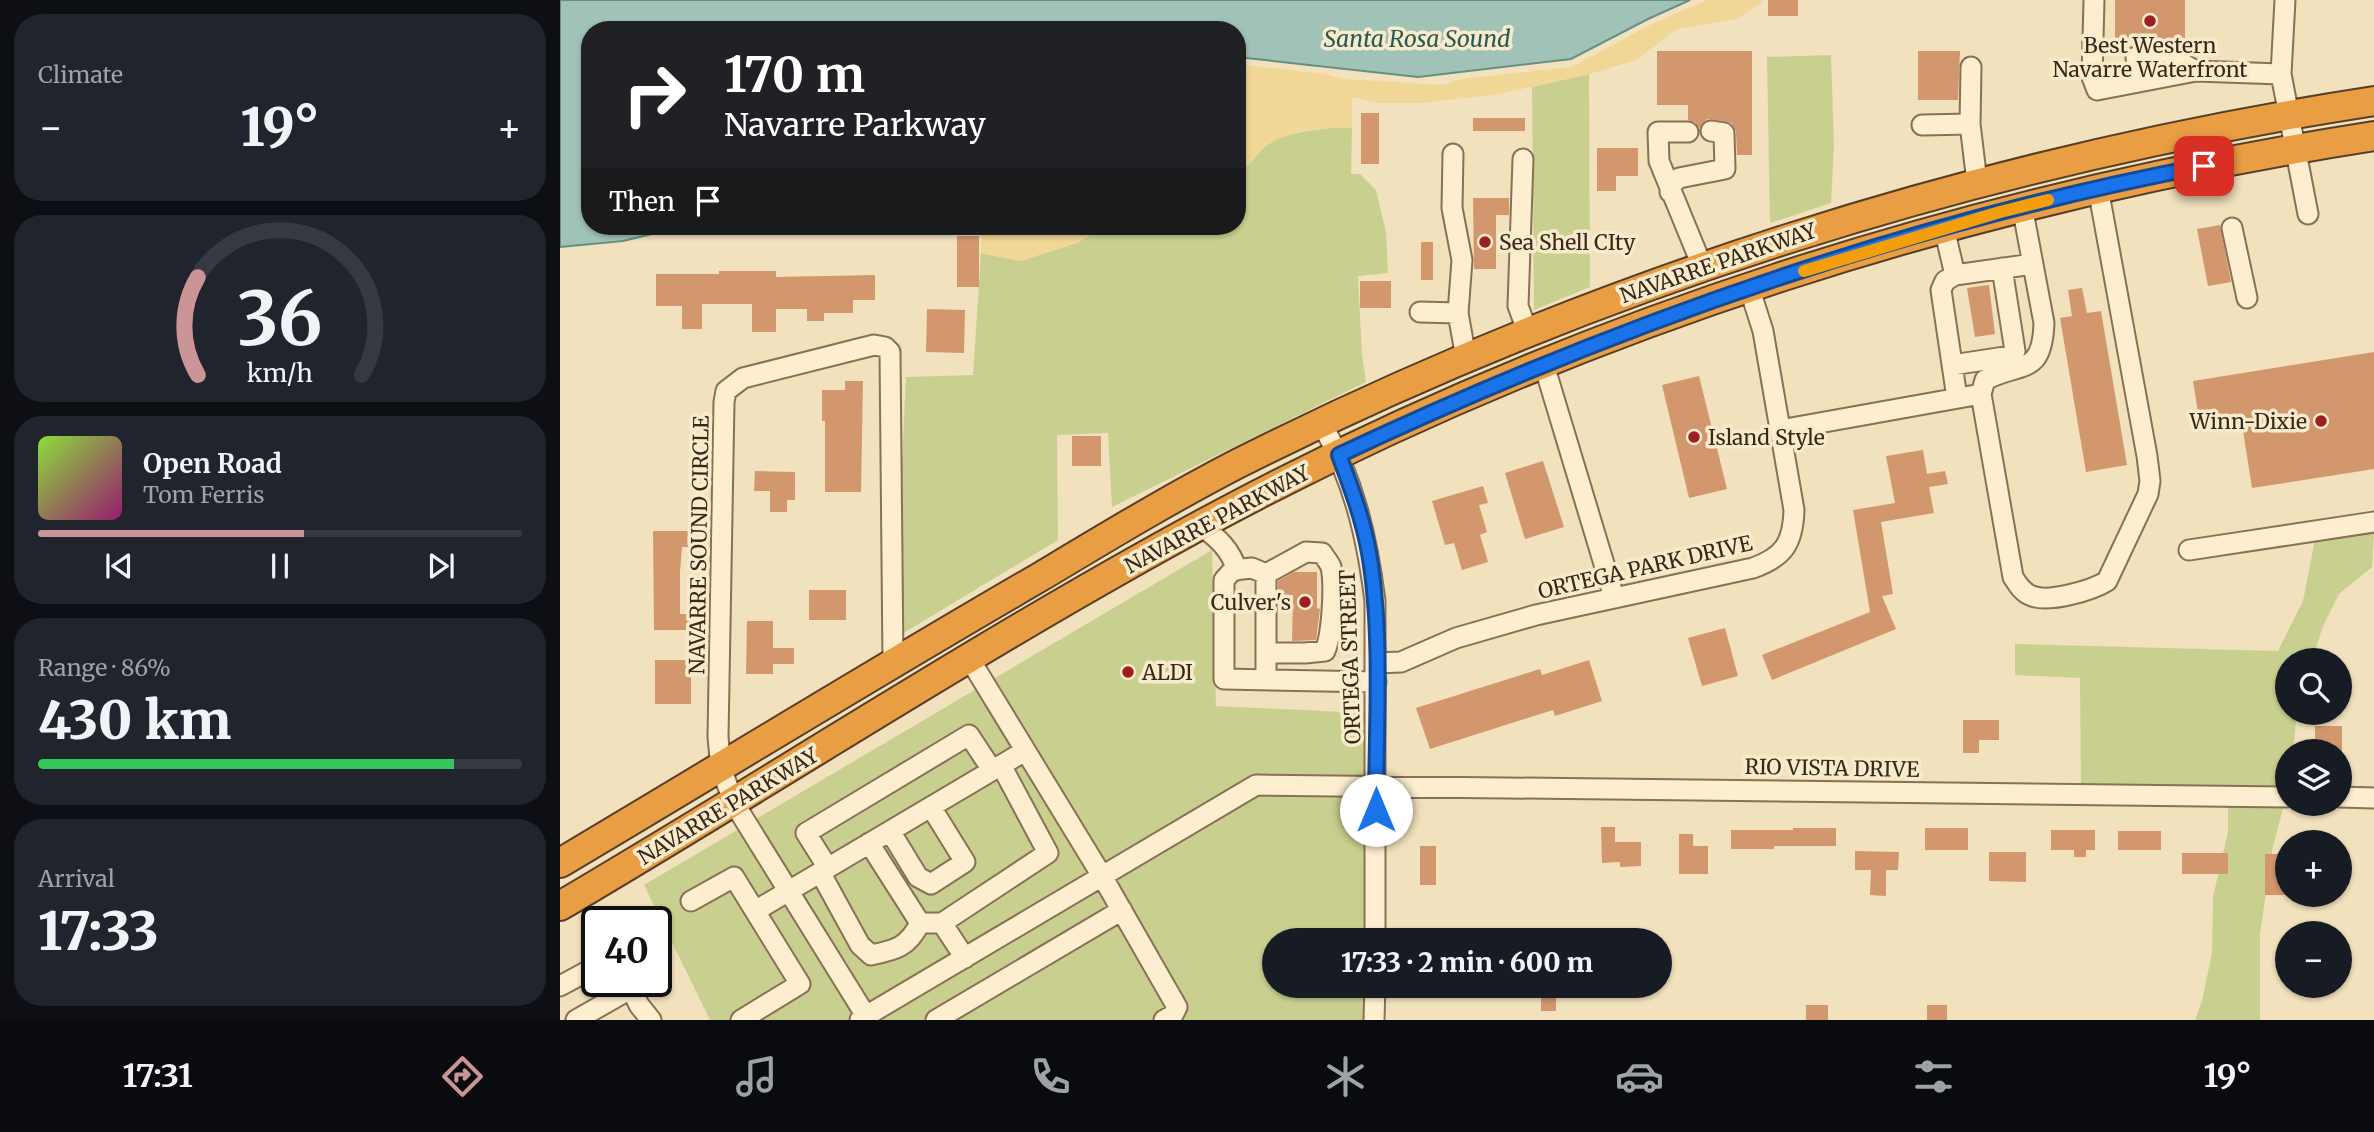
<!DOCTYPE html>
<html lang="en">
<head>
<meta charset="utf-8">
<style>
  :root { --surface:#171b24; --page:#20242c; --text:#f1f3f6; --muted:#9ea1a6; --line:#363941; --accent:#cb9497 }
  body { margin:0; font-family:Merriweather,serif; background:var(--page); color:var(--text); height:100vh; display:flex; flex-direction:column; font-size:26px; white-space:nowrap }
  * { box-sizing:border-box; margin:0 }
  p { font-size:23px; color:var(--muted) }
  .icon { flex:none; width:38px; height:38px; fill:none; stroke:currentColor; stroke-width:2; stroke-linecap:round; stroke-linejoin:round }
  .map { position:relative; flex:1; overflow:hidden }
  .panel { display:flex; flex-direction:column; gap:14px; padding:14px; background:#0d0f14; width:560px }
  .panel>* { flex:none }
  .guide { position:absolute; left:21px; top:21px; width:665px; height:214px; border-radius:28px; box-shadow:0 2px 5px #0004; background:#202124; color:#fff; overflow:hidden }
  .fabs { position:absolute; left:1715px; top:648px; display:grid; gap:14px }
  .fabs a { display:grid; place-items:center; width:77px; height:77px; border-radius:50%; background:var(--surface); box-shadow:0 2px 5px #0004; font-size:35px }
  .speed { position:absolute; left:21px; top:906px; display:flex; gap:14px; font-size:35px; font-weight:700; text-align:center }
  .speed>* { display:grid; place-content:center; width:91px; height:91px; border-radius:50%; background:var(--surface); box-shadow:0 2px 5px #0004; line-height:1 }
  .speed .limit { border:4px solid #111; border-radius:10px; background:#fff; color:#111 }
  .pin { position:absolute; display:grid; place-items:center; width:60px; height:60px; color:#fff; margin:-30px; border-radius:14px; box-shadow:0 4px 10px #0006 }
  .me { position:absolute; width:77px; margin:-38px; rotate:0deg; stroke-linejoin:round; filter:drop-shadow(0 0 5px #0008) }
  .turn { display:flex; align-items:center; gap:24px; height:147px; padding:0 28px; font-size:32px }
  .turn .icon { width:91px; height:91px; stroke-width:2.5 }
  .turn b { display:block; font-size:49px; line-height:60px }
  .then { display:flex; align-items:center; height:66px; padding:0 28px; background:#0003; gap:14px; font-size:26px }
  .big { font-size:52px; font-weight:800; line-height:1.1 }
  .panel .tile { flex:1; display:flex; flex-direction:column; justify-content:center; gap:10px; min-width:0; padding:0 24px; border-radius:28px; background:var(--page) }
  .panel .dial { align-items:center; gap:0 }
  .dial svg { height:182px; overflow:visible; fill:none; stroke:var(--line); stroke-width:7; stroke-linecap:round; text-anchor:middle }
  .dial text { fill:var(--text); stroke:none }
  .song { display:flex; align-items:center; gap:21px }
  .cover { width:84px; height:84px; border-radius:10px; background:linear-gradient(135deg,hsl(90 70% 55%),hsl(320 70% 35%)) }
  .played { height:7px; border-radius:4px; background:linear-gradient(90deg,var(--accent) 55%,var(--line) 55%) }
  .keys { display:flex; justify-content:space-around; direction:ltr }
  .heat { display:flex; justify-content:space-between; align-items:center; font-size:38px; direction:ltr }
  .charge { height:10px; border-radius:5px; background:linear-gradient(90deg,#34c759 86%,var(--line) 0) }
  .trip { position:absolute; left:702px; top:928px; width:410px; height:70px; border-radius:35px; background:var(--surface); box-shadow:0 2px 5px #0004; font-weight:800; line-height:70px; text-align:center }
  .tabs { display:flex; height:112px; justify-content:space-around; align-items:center; background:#090b0e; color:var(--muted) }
  .tabs .icon { width:49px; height:49px }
  .tabs .active { color:var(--accent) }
  .tabs b { font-size:32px; color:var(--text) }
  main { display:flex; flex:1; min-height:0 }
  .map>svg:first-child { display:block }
  .green { fill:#c9d08f }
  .sand { fill:#f0d796 }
  .water { fill:#a0c2b7; stroke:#679085; stroke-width:2 }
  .building { fill:#d3976e }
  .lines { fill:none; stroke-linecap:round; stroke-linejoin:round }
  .minor-casing { stroke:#8a7054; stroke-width:23 }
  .highway-casing { stroke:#573e29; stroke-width:32 }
  .minor { stroke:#fceecf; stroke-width:19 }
  .highway { stroke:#e99e44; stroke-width:28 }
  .route-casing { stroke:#114b97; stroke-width:18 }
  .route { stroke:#1a73e8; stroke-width:12 }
  .slow { stroke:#f59e0b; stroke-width:12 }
  .poi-dot { fill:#9d1f22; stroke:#f8ebcc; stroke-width:2.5 }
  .labels { text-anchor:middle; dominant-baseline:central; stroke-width:7; stroke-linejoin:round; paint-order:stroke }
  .poi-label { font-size:21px; fill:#38281a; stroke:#f8ebcc; text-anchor:start }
  .street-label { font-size:21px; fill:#38281a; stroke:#f8ebcc }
  .water-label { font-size:23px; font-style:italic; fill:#285955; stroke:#f8ebcc }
</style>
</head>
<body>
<main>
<section class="panel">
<div class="tile"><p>Climate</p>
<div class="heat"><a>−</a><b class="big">19°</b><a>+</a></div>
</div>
<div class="tile dial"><svg viewBox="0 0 100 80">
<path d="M14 69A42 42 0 1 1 86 69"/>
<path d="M14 69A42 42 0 0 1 14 26" stroke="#cb9497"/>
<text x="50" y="56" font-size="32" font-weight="700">36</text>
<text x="50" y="72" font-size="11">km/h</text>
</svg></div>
<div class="tile">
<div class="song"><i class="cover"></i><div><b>Open Road</b><p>Tom Ferris</p></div></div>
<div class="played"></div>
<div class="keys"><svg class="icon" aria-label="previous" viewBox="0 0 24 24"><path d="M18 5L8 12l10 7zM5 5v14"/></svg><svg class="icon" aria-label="pause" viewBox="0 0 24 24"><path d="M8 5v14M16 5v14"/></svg><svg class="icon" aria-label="next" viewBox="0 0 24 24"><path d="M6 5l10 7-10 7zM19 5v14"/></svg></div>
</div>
<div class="tile"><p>Range · 86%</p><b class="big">430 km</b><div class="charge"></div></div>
<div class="tile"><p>Arrival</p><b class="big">17:33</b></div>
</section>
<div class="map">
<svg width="1814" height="1020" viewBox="0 0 1814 1020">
  <rect width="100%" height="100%" fill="#f1e1bc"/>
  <!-- green -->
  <path class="green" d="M1271,55l3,90 -3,58 -61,20 -3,-166z
    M1029,74l1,213 -56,23 -2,-223z
    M770,128h22l-1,46h9l16,16 10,42 2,41 -30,3 4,79 4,27 -254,125 -4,-74 -51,2 1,105 -158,95v-128l6,-130 67,-2 8,-122 39,8 57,-18 27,-17h133v-55c17,-6 17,-16 29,-25 19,-14 42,-15 64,-18z
    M1814,530l-2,37 -33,27 -16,32 -11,34h-25v52h10l-4,39h-6v37l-206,-2 -1,-108 -65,-3v-31l263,7 25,-50 12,-61z
    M652,550l4,156 149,7 3,227h-94v45h93v35h-657l-66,-135z
    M1668,804l56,1 -11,41 -13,87v87h-65l7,-19 10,-48 1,-56 15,-65z"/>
  <!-- sand -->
  <path class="sand" d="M1147,0h54l1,2 -25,17 -60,10 -41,31 -50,15 -88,19 -77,9h-42l-27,-6v31c-29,0 -62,0 -86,18 -13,10 -12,19 -29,25v-107l87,10 20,5 99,6 19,-6 110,-12 78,-42z
    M332,226h212l-27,17 -57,18 -39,-8 1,-22h-90z"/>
  <!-- water -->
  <path class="water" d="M0,0h1130l-42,19 -77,40 -153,18 -181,-20v-27h-647v196h95l-62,15 -63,6z"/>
  <!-- building -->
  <path class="building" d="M1208,0h30v16h-30z
    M1555,0h70v41h-70z
    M1097,51h95v104h-15l-1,-23 -5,-9 -24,-4 -8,9 -4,-6 -7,-2v-15h-31z
    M1358,51h42l-2,49h-40z
    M801,113h18v51h-18z
    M913,118h52v13h-52z
    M1037,148h41v28h-22v15h-19z
    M913,198h36v17h-13v54h-22z
    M1660,225l11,57 -23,4 -11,-57z
    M397,236h22v51h-22z
    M861,242h12v38h-12z
    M159,271h57v6l99,-2v25h-22v13h-29v8h-17v-12h-31v23h-24v-28h-50v25h-20v-23h-26v-32h63z
    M800,281h31v27h-31z
    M1429,285l6,49 -20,3 -8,-49z
    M1522,288l5,25 14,-2 26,154 -41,7 -26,-154 12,-2 -4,-26z
    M367,309l38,1 -1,43 -38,-1z
    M1814,352v117l-122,19 -11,-70 -41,7 -7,-44z
    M1139,376l28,113 -38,9 -27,-113z
    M285,381h18l-2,111h-36v-71h-3v-31h23z
    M512,436h29v30h-29z
    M1363,450l4,24 18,-3 3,13 -19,3 5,26 -53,9 12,72 -11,2 14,33 -124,51 -10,-25 108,-43 -17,-102 42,-7 -9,-47z
    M983,461l21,66 -39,12 -20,-66z
    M195,471l40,1v28h-8v12h-17v-21h-16z
    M923,486l5,17 -9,2 8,27 -7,3 8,27 -26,8 -8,-27 -9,2 -13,-44z
    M93,531h38v16h-9l-2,25v42h10v16h-36z
    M734,572h23v36l3,1 -4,31 -24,1 1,-46h-15v-14z
    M249,590h37v30h-37z
    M187,621h26v27h21v16h-21v10h-27z
    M1165,628l13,48 -36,10 -14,-48z
    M95,660h36v44h-36z
    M1029,660l13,41 -47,15 -2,-6 -123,39 -14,-41 124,-39 2,6z
    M1403,720h36v20h-20v13h-16z
    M1755,726h27v25h-27z
    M1041,827h14v15h26v24l-21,1v-5l-18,1z
    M1233,828h43v18h-62v3h-43v-19h62z
    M1365,828h43v22h-43z
    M1491,830h44v20h-9v7h-12v-7h-23z
    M1558,831h43v19h-43z
    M1119,834h14v12h15v28h-29z
    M860,846h16v39h-16z
    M1295,851l44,1 -1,18h-12v26l-16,-1 1,-25h-16z
    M1429,852h37v30l-37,-1z
    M1622,853h46v21h-46z
    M1705,854h22v41h-22z
    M981,985h15v26h-15z
    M1246,1005h22v15h-22z
    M1367,1005h20v15h-20z"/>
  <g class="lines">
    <!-- minor casing -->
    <g class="minor-casing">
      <path id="minor" d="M1534,0l-2,77 5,13 99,-19
        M1725,0l-4,74 27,140
        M1613,58l23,13 85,3
        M1411,67l-1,57 7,58
        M1579,82l-3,-25h19
        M1362,125l48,-1
        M1128,132h-30l1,29 39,95 7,10
        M893,154l-1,54 10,52 -4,53 8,45
        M963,159l-5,147 10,27
        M1110,192l3,-9 6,-5 46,-9 -1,-36 -13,-2
        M1384,228l11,47 78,-11
        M1672,228l15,70
        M1395,275l-10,6 -4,9 16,108
        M860,312l38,1
        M984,365l70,232
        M1392,365l59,-9 4,-5 -13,-83
        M1421,394l32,183c5,8 10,16 19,19 17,7 61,-6 75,-15l41,-87 2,-13 -3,-25 -49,-268
        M762,424c32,57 45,113 53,177v339
        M1220,430l201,-36 4,-14c36,-19 57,-3 59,-57l-22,-117
        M641,526c17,12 29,23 36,44
        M1629,550l185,-28
        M706,653h39l20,-2c7,-17 10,-65 6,-84 -2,-5 -6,-9 -9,-14l-16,-1 -40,22
        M409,658l133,218 75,131 -4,8 -9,5
        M816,663l25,-1 55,-24 80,-23 217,-47c31,-11 40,-25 41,-58l-31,-179 -14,-44
        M706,680v-106l-14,-6 -19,2 -9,10v99l152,3
        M1780,797l34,1
        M330,831l28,46 13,7 34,-22 -34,-55
        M309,843l51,80
        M268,868l-22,-35 163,-98 23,35
        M260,872l40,73 11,10c25,-5 37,-8 49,-32
        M131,901l43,-24 66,107 -59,36
        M195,911l270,-160
        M360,923h22l106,-70 -47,-88
        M382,923l23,35
        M68,982l11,23 12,15
        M0,986l37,-20
        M16,1020l56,-32
        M300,1020l6,-4 -132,-213 -13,-35 -3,-31 6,-335 2,-11 17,-13 131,-33 11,2 5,5 3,312
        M309,1020l-3,-4 390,-231 1031,12
        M376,1020l186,-110
        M814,1020l1,-35"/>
    </g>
    <!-- highway casing -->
    <g class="highway-casing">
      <path id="highway" d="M0,863c160,-95 319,-193 480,-286 65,-39 131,-79 199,-114 357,-180 740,-301 1135,-362
        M0,906c221,-130 435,-271 661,-392 358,-191 753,-316 1153,-378"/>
    </g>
    <!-- minor -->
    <use href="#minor" class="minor"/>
    <!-- highway -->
    <use href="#highway" class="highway"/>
  </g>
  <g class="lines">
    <!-- route casing -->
    <g class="route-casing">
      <path id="route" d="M816,810c0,-81 7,-177 -7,-257 -6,-34 -18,-66 -30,-98 276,-130 566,-232 865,-289"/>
    </g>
    <!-- route -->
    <use href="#route" class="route"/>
    <!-- slow -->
    <path class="slow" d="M1244,271l196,-59 48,-12"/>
  </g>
  <!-- markers -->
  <g class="poi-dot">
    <circle cx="1590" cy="21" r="7"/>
    <circle cx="925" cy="242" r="7"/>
    <circle cx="1761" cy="421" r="7"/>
    <circle cx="1134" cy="437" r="7"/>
    <circle cx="745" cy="602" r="7"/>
    <circle cx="568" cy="672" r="7"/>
  </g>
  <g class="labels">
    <!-- poi labels -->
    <g class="poi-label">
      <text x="1590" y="45" text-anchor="middle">Best Western<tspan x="1590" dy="24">Navarre Waterfront</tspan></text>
      <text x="939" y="242">Sea Shell CIty</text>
      <text x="1747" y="421" text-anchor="end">Winn-Dixie</text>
      <text x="1148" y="437">Island Style</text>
      <text x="731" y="602" text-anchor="end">Culver's</text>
      <text x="582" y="672">ALDI</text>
    </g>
    <!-- street labels -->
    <g class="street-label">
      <text transform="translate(1158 263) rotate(-19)">NAVARRE PARKWAY</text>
      <text transform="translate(657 519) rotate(-28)">NAVARRE PARKWAY</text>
      <text transform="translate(139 545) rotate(-89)">NAVARRE SOUND CIRCLE</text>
      <text transform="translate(1085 567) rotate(-13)">ORTEGA PARK DRIVE</text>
      <text transform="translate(790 657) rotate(-92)">ORTEGA STREET</text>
      <text transform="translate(1272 768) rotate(1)">RIO VISTA DRIVE</text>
      <text transform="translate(168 806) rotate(-31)">NAVARRE PARKWAY</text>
    </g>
    <!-- water labels -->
    <g class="water-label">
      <text x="857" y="38">Santa Rosa Sound</text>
    </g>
  </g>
</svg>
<div class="fabs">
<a><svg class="icon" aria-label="search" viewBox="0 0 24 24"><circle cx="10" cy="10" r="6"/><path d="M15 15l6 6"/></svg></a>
<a><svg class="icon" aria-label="layers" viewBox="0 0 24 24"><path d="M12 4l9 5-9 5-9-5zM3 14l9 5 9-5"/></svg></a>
<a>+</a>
<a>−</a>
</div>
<div class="speed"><div class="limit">40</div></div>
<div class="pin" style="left:1644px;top:166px;background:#d93025"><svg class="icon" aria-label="arrive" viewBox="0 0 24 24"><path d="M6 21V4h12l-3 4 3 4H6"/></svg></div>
<svg class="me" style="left:816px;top:810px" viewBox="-20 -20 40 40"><circle r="19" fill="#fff"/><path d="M0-13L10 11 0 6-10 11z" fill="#1a73e8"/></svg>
<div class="trip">17:33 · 2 min · 600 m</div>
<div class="guide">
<div class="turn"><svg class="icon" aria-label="right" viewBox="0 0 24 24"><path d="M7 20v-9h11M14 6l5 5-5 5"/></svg><div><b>170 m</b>Navarre Parkway</div></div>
<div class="then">Then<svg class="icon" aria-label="arrive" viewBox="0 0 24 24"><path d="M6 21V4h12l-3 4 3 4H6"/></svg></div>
</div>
</div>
</main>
<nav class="tabs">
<b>17:31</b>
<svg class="icon active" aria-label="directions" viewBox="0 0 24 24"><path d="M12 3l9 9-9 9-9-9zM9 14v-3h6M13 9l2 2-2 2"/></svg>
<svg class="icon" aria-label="music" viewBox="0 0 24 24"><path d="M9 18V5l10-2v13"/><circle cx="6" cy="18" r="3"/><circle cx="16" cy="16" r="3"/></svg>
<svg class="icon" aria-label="phone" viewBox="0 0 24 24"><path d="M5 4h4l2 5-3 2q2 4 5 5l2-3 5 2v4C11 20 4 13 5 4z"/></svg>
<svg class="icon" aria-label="climate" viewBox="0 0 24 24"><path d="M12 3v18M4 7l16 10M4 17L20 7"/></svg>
<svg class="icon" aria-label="car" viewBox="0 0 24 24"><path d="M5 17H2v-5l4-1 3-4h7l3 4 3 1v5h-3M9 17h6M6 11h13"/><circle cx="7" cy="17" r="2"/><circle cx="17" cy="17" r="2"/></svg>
<svg class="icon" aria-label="filters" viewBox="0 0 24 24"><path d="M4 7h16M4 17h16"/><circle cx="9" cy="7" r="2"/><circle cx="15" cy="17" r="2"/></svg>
<b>19°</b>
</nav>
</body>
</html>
